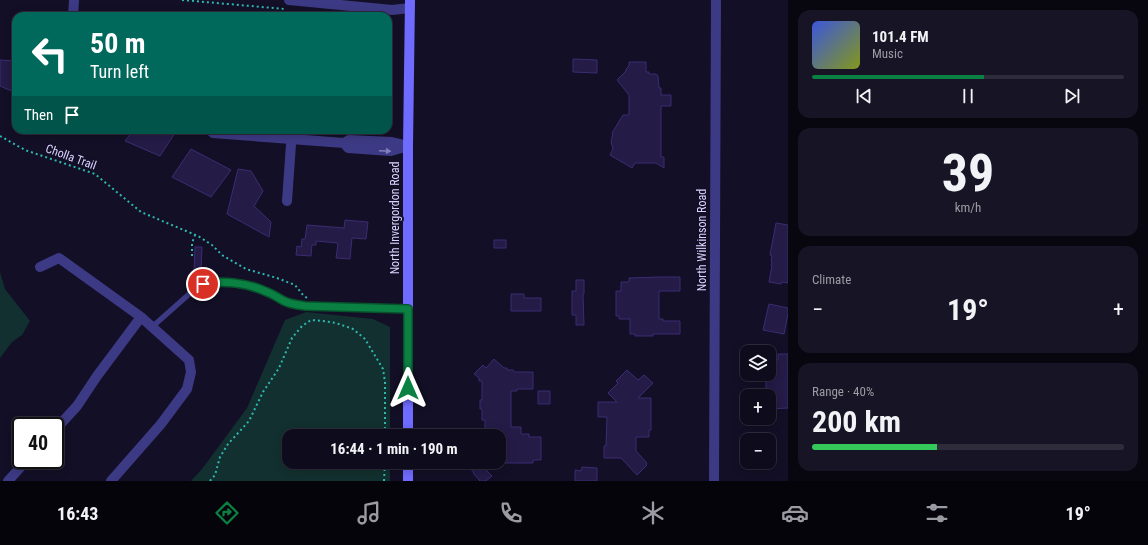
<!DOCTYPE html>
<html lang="en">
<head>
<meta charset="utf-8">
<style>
  :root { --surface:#0e0b1c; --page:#171425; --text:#f1f3f6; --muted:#9b9ba3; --line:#2e2b3b; --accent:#0b8043 }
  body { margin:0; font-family:"Roboto Condensed",sans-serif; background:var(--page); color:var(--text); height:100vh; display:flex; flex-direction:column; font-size:15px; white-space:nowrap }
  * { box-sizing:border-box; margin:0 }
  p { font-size:13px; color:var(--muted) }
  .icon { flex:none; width:22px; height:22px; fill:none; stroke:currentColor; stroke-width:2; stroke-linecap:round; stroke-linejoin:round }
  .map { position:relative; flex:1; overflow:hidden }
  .sheet { display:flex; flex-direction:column; gap:10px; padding:10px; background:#08060f; width:360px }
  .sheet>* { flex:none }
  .hud { position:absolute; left:12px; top:12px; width:380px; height:122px; border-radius:12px; box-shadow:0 2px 10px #0003,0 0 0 1px var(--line); background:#00695c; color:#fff; overflow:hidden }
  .fabs { position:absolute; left:740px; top:345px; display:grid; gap:8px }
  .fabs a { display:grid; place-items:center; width:36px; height:36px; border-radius:8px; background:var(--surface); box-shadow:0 2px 10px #0003,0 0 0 1px var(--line); font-size:20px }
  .speed { position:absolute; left:12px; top:417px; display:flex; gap:8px; font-size:20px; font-weight:700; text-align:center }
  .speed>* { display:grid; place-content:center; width:52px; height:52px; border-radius:50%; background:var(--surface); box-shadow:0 2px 10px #0003,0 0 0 1px var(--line); line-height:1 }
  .speed .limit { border:2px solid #111; border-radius:6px; background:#fff; color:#111 }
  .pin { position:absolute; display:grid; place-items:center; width:34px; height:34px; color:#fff; margin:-17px; border:2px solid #fff; border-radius:50%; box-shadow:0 1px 4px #0007 }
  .me { position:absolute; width:44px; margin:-22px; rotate:0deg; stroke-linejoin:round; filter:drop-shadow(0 0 3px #0008) }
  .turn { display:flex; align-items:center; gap:14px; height:84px; padding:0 12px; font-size:18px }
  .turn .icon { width:52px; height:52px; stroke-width:2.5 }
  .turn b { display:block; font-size:28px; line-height:34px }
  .then { display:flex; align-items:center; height:38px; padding:0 12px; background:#0003; gap:8px; font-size:15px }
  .big { font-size:30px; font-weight:700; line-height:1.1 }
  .sheet .card { flex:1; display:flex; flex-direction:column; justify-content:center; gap:6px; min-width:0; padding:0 14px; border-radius:12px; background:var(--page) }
  .sheet .dial { align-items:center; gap:0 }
  .dial b { font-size:52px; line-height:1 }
  .song { display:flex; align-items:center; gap:12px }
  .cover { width:48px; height:48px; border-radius:6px; background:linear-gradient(135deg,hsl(230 70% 55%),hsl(70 70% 35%)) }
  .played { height:4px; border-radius:2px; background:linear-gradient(90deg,var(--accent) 55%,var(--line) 55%) }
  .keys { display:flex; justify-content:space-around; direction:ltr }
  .heat { display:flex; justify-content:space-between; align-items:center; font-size:22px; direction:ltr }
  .charge { height:6px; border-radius:3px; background:linear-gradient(90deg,#34c759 40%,var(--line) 0) }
  .trip { position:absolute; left:282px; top:429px; width:224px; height:40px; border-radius:12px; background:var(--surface); box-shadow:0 2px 10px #0003,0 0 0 1px var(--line); font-weight:700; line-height:40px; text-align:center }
  .menu { display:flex; height:64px; justify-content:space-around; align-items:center; background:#06040b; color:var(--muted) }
  .menu .icon { width:28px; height:28px }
  .menu .on { color:var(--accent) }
  .menu b { font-size:18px; color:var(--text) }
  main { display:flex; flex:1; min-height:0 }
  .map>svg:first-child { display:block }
  .green { fill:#12302f }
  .building { fill:#241b47; stroke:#3b2d73 }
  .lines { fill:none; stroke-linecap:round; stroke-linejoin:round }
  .path { stroke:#2fb8b0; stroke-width:2; stroke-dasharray:2 3; stroke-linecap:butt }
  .lane { stroke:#3d3a85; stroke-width:5.5 }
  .street { stroke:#3d3a85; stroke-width:10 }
  .secondary { stroke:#6f6bff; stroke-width:10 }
  .oneway { fill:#837fbc }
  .route-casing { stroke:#07532c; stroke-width:10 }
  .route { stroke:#0b8043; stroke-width:7 }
  .labels { text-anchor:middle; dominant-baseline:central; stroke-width:4; stroke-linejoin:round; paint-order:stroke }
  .street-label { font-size:12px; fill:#d9d4ff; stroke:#130f26 }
</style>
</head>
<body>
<main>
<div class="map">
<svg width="788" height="481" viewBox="0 0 788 481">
  <rect width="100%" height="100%" fill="#130f26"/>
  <!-- green -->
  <path class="green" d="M0,272l5,17 25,32 -8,14 -10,7 -12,16z
    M306,312l67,7 17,8v109h-101v26h101v19h-199l11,-12 45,-61 38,-88z"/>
  <!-- building -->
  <path class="building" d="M573,59l24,1v13l-24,-1z
    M0,60l16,1v32l-16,-7z
    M629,62h17v10h3v2h7l2,2 1,12h2v7h10v11h-10v51h3v11l-8,-5h-21l-3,5 -22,-13 3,-6 -2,-7 2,-9h-1l11,-18h6v-20l-12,-15 9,-9v-2l3,-3z
    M134,130h43l-17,26 -35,-15z
    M191,149l40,21 -20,27 -39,-20z
    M238,169l13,2 12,20 -9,15 17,16 -2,15 -42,-23z
    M345,220l23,2 -2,17 -14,-1 -2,21 -14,-1 2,-15 -22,-2v4h-4l-1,11 -15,-1 1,-9 4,1 1,-8h3l2,-14 37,3z
    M776,223l12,2v58l-6,-1 -1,2 -12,-2 3,-17h-1l1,-3 -1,-1 1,-5 -2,-1z
    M494,240h12v8h-12z
    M195,247h7l-1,24h-7z
    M659,277h21v14h-21v28h4v2h17v13h-27v2h-18v-2h-5v-15h-11v-3h-3v-25h5v-9h8v-4z
    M576,280h8v14h-1l1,31h-8v-10h-4v-24h4z
    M511,294h13v4h17v13h-30z
    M769,304l19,4v6l-4,20 -21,-4z
    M778,354h10v54l-19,1v-13h-3v-22h3v-14h9z
    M494,359l10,9h3v2h6l2,2h18v17h-16v2h-6v36h10v7h8v3h12v23h-8v3h-34v-27l-14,-1v-15h-3v-11h-2v-9h2v-19h-3v-3l-5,-4 9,-9 3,3z
    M627,370l11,10 6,-5 9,8 -15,15h13v32h-2v7h-13v14l11,12 -1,1 1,1 -10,10 -16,-17h-17v-12h2l1,-29h-9v-15h19l-9,-9 10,-10 -2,-2z
    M538,391h12v13h-12z
    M474,462h4l14,14 -6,5h-6l-7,-8 1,-1 -5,-4z
    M582,467l15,1v13h-22v-11l6,1z"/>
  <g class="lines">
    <!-- path -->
    <path class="path" d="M182,0l103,9
      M0,136l25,14 70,24 46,38 57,24 14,9 10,10 24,14 31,9 18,7 8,10 4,3
      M192,256v-13l3,-8
      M210,481l5,-6 5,-18 8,-13 21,-23 14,-29 16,-24 13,-30 10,-12 9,-6 12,1 13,2 17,6 12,10 18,30 2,13v54
      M384,481l1,-19"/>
    <!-- lane -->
    <path class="lane" d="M152,327l44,-39 7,-4 10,-2 35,3 20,7 16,9 10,3 11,2 104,3"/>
    <!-- street -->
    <path class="street" d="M289,0l103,10 18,-2
      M73,16l1,-16
      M210,130l3,3 131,10 5,-3 43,2 16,4
      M344,143l4,5 43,3 17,-5
      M287,201l5,-71
      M40,267l19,-9 82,59 48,43 2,12 -4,17 -26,35 -50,57
      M55,430l22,-24 20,-30 44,-59
      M8,481l19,-21
      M714,481l2,-481"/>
    <!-- secondary -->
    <path class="secondary" d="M408,436v-290l2,-146
      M408,481v-19"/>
  </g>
  <!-- one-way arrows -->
  <defs><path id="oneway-solid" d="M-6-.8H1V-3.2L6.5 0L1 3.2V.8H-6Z"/></defs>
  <use class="oneway" href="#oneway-solid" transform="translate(385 151) rotate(3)"/>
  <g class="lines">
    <!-- route casing -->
    <g class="route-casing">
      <path id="route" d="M203,284c21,-4 45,-1 64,8 6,2 11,6 17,9 6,3 14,4 21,5l103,3v79"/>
    </g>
    <!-- route -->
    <use href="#route" class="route"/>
  </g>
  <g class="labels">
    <!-- street labels -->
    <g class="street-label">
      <text transform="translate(71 157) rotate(20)">Cholla Trail</text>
      <text transform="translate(395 218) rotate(-90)">North Invergordon Road</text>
      <text transform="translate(702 240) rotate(-90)">North Wilkinson Road</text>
    </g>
  </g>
</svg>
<div class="fabs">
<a><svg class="icon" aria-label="layers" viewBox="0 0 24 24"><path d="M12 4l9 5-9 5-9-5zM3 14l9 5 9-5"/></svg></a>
<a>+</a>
<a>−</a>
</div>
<div class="speed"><div class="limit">40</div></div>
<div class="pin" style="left:203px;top:284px;background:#d93025"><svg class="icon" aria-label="arrive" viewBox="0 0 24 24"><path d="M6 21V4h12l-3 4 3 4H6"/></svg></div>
<svg class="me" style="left:408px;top:388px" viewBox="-20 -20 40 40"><path d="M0-17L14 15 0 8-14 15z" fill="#0b8043" stroke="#fff" stroke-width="4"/></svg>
<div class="trip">16:44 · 1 min · 190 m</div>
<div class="hud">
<div class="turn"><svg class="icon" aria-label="left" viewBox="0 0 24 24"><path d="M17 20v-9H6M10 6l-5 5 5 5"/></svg><div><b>50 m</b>Turn left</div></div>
<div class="then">Then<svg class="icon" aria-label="arrive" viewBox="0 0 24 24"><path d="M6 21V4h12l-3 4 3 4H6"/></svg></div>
</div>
</div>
<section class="sheet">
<div class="card">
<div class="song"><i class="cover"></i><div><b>101.4 FM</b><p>Music</p></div></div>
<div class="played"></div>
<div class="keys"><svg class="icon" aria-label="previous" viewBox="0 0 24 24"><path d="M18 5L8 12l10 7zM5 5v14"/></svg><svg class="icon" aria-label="pause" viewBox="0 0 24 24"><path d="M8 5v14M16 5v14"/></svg><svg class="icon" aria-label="next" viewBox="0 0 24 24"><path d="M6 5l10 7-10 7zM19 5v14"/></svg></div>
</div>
<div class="card dial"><b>39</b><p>km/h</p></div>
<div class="card"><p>Climate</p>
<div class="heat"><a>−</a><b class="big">19°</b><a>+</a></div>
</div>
<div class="card"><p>Range · 40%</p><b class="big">200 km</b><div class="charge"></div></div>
</section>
</main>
<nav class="menu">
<b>16:43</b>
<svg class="icon on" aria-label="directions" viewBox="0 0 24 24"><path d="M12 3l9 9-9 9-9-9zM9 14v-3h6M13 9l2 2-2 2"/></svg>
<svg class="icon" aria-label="music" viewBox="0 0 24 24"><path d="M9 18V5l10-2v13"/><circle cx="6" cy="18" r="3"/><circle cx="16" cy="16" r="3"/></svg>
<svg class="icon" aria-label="phone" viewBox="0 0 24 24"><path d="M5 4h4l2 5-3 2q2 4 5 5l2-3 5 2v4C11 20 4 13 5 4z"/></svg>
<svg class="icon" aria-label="climate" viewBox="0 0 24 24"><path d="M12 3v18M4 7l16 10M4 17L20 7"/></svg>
<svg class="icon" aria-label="car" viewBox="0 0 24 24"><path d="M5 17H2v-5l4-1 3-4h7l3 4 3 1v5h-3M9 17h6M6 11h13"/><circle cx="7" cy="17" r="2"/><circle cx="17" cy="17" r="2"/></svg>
<svg class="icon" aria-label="filters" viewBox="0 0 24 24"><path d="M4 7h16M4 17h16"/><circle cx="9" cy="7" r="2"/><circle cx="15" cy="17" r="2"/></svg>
<b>19°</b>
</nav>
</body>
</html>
